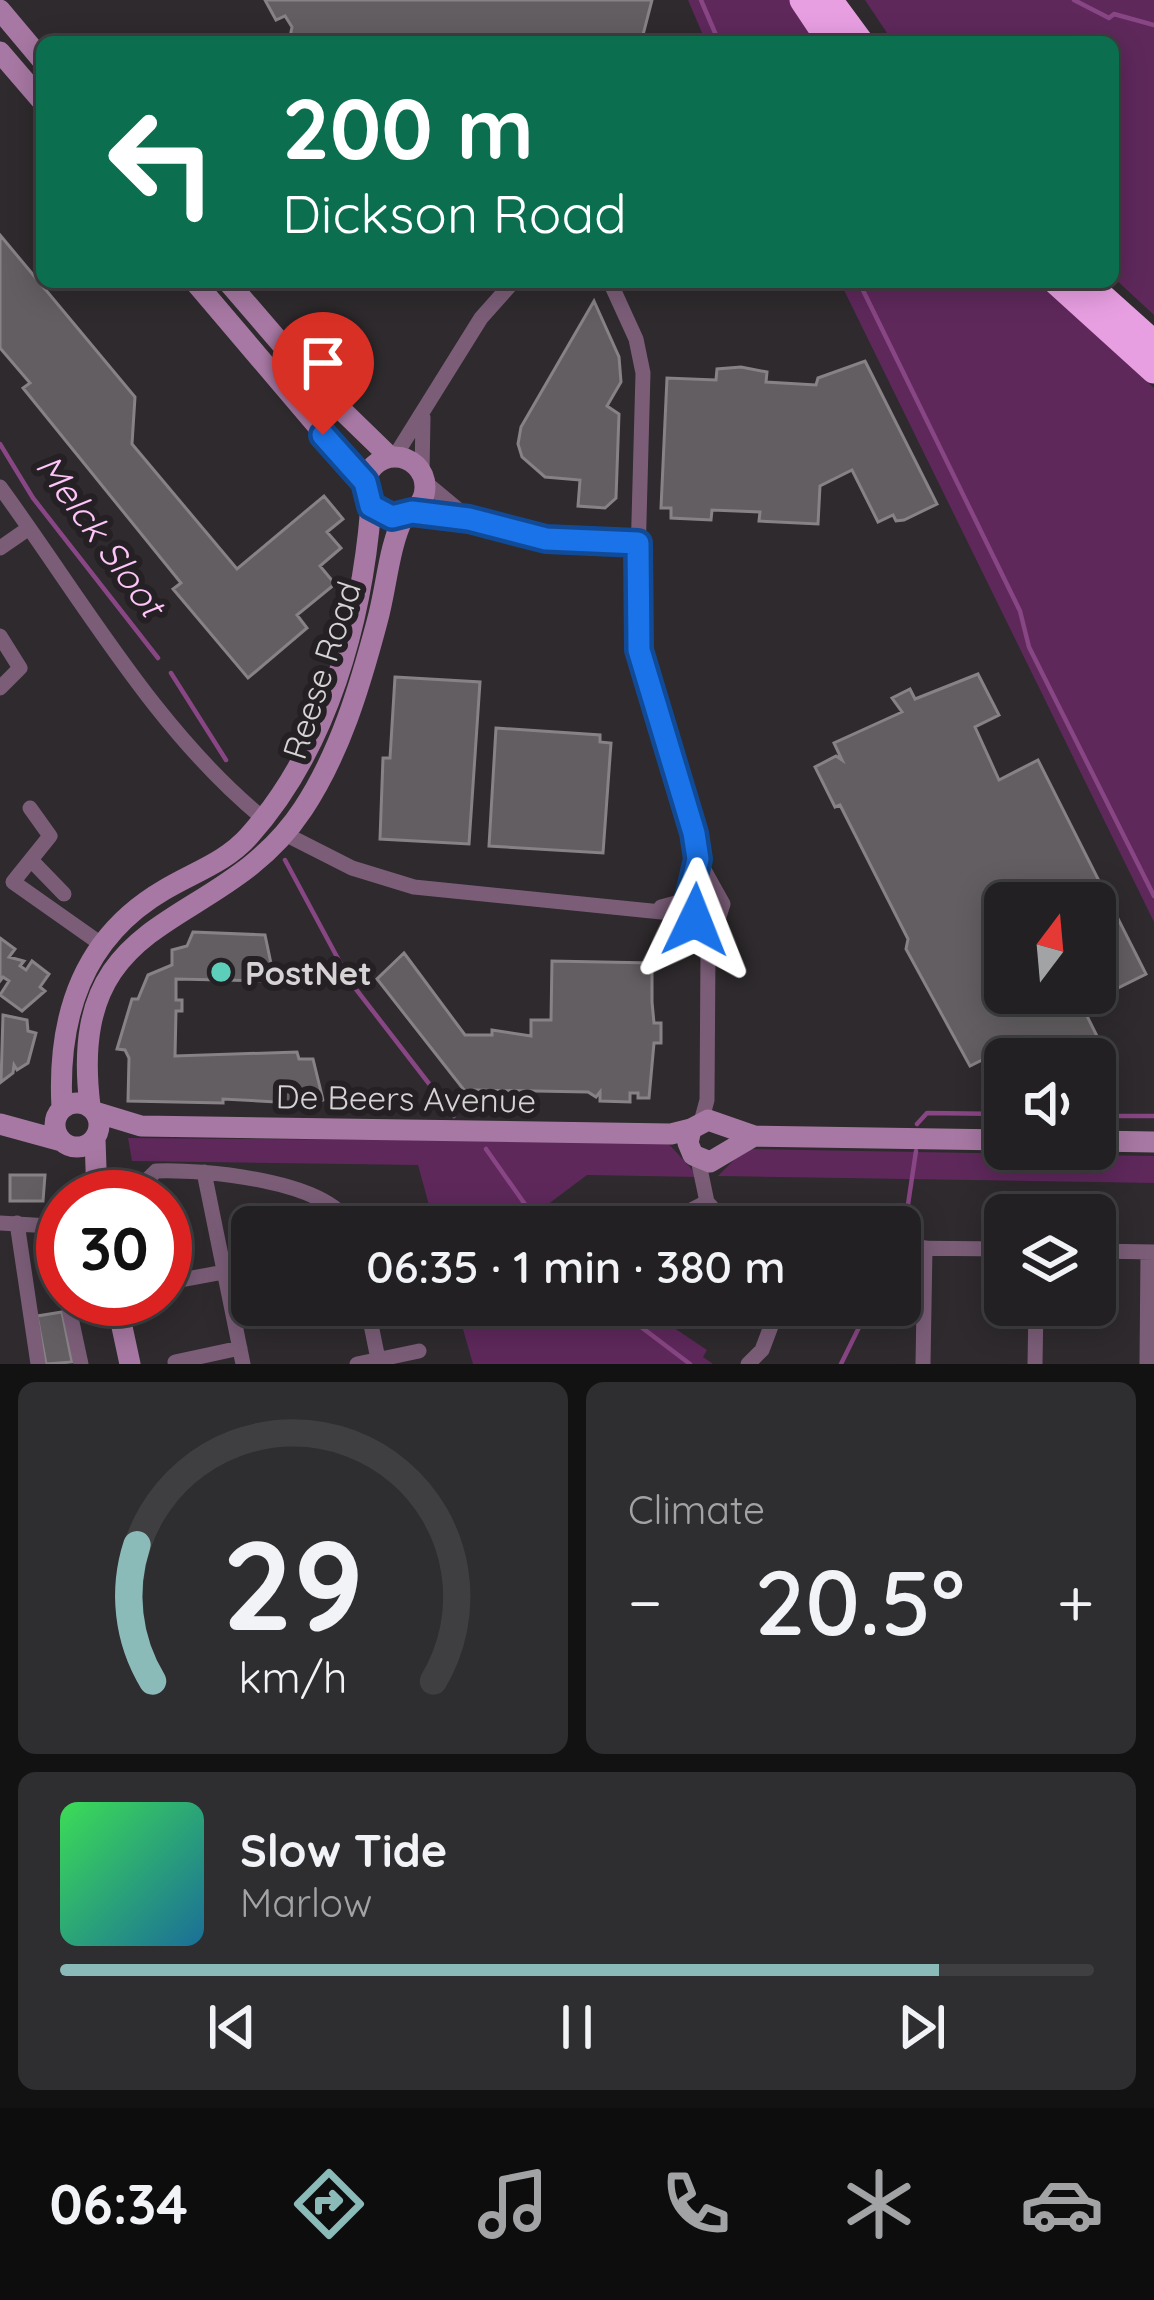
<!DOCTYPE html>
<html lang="en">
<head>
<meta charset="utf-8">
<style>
  :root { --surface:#222022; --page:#2e2d2f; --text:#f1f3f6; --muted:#a2a3a5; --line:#3f3e40; --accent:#8bbbb9 }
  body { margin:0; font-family:Quicksand,sans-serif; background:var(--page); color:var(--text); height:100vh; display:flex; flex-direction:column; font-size:45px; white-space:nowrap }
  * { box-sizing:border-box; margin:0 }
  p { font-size:39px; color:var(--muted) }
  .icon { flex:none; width:66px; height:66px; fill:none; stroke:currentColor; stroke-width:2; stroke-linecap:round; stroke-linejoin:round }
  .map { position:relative; height:1364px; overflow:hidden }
  .panel { display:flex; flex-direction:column; gap:18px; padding:18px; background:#131213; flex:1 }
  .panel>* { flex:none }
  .hud { position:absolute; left:36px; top:36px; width:1083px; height:252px; border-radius:18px; box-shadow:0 6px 30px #0003,0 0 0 3px var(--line); background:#0b6e4f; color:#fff; overflow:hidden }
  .needle { width:78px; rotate:16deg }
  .fabs { position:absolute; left:984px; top:882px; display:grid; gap:24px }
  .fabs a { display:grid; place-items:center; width:132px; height:132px; border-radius:18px; background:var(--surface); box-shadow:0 6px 30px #0003,0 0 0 3px var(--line); font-size:60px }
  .speed { position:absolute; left:36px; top:1170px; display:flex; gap:24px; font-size:60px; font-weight:700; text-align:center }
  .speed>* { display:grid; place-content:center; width:156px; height:156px; border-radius:50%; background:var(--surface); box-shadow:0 6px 30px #0003,0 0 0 3px var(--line); line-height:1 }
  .speed .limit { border:18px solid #d22; background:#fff; color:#111 }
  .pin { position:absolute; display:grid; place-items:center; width:102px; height:102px; color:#fff; margin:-123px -51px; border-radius:50% 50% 50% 0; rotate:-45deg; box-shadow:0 0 12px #0007 }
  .pin .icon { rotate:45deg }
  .me { position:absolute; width:132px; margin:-66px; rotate:2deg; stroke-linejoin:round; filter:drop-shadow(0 0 9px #0008) }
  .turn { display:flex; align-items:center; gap:42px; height:252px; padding:0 48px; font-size:54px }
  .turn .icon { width:156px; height:156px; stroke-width:2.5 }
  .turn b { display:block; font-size:84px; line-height:102px }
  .big { font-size:90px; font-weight:600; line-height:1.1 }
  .panel .tile { flex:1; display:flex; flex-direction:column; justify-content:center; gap:18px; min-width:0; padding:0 42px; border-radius:18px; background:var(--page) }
  .panel .dial { align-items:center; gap:0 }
  .dial svg { height:312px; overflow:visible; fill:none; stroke:var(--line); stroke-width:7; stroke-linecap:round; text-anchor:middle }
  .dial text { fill:var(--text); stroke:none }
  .song { display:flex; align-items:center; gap:36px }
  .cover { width:144px; height:144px; border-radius:18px; background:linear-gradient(135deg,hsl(130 70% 55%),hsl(200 70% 35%)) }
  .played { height:12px; border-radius:6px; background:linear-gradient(90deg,var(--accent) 85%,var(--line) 85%) }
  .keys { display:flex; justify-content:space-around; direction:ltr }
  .heat { display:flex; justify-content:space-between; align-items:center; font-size:66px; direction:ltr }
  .panel .tiles { flex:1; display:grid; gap:18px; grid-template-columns:1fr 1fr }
  .tile:last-child { grid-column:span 2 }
  .trip { position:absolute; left:231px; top:1206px; width:690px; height:120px; border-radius:18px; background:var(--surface); box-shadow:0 6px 30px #0003,0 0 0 3px var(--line); font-weight:600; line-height:120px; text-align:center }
  .tabs { display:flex; height:192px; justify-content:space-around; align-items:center; background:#0e0d0e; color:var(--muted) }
  .tabs .icon { width:84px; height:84px }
  .tabs .on { color:var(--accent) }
  .tabs b { font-size:54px; color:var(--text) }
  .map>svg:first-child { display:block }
  .green { fill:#5e285b }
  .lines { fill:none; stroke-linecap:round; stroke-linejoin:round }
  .stream { stroke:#884684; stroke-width:4.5 }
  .building { fill:#625e61; stroke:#878286; stroke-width:3; fill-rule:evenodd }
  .street { stroke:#7b5d78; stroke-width:15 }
  .secondary { stroke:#a778a3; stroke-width:21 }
  .highway { stroke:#e89fe2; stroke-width:27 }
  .route-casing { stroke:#114b97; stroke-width:30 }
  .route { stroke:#1a73e8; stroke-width:21 }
  .poi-dot { fill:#5dceb9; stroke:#242024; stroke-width:4.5 }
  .labels { text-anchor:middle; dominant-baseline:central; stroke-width:12; stroke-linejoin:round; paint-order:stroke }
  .street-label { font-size:33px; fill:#d6d3d5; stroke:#242024 }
  .poi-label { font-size:33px; font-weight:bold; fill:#d6d3d5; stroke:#242024; text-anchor:start }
  .water-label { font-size:36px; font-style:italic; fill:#fec5f8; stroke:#242024 }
</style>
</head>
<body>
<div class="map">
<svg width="1154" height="1364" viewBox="0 0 1154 1364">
  <rect width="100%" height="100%" fill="#2e2a2d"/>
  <!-- green -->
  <path class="green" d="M688,0h104l29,42h-115z
    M865,0h289v315l-41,-38v-235h-220z
    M840,282h198l116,106v534z
    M128,1138l539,4 32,35 -112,-2 -40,30 16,22h-128l-17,-62 -286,-4z
    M745,1149l409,7v27l-436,-7z
    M456,1305h184l67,45 -4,7 10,7h-240z"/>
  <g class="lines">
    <!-- stream -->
    <path class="stream" d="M701,0l18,42
      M1074,0l35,18 5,-4 40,11
      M859,282l161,329 9,36 125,249
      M0,444l33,54 125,160
      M171,673l55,87
      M285,860l58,108
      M352,984l102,132
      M1095,1116h59
      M917,1124l10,-11 78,1
      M486,1149l55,78
      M903,1238l13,-87
      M612,1305l78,59
      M841,1364l29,-59"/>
  </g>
  <!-- building -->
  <path class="building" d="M265,0h387l-9,35 23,7h-377l3,-15 -7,-11 -9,4z
    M0,235l135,162 -3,47 105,125 87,-73 19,23 -16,13 14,16 -21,18 15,18 -38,31 10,13 -59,50 -75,-89 8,-6 -158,-195 7,-5 -30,-35z
    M594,301l25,56 2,25 -14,24 12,8 -3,84 -11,10 -27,-2 2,-26 -35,-3 -23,-20 -4,-13 3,-17z
    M865,361l72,143 -33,16 -8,1 -3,-6 -15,7 -26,-52 -32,16 -2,38 -59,-3 1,-9 -48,-2 -1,10 -40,-2v-10h-10l6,-130 49,2 1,-11 24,-2 26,5 -1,10 50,3 2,-7z
    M978,674l21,41 -24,12 24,53 39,-20 108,214 -64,32 22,44 -18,9h-47l-13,-9 -8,3 -4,-9 -44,22 -64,-117 2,-10 -68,-134 -5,2 -20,-40 21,-11 6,4 -8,-17 68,-31 -10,-14 18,-9 5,10zM1005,903h90v90h-90z
    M395,677l85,5 -11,162 -89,-5 3,-81h7z
    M496,728l104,7v7l11,1 -8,110 -114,-7z
    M193,932l72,3 8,38h-9l-2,8 -86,-2v21h6v11h-6l-1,45 122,-4 2,7h14l10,41 -11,4 -89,-5v4l-95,-2 1,-43 -4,-8 -8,-1 15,-50h6l10,-24 24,-10v-15l15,-4z
    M0,938l15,11 -6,8 15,4 -4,5 6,4 6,-9 17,13 -9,13 5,4 -23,20 -22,-16 9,-14 -6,-4 -3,4z
    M404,953l61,82h27v-5l39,6v-16h20l1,-59 100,2v39l2,21h7v20h-7l-5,55h-11v-5h-8v9l-30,-1v-9l-4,5 -8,-5 -114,-2 -6,5 -91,-116z
    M3,1015l24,5 1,11 8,2 -8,30 -11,7 -3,-5 -1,8 -12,9z
    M10,1175h35l-2,26h-33z
    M62,1312l10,50 -26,2 -9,-48z"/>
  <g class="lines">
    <!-- street -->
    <path class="street" d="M610,282l26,57 7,34 -7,258 58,202v58
      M395,456l86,-138 32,-36
      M422,473l1,-56
      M425,482l42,35
      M0,487c82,112 156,244 264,332
      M412,512l57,7 77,20 91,4
      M0,548l29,-20
      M0,636l20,32 -20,20
      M30,808l20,28 -37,46 88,62
      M285,834l67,34 62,19 277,28
      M31,860l33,34
      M699,861l24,43 -15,47 -1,149 -6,22
      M661,907l26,-7
      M698,1159l9,43 22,25
      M204,1172l39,192
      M146,1197l-1,-15 11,-11c44,-2 176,9 194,56
      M0,1223l50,3 13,53
      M17,1223l21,141
      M658,1227l49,-25
      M900,1248l105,1
      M1095,1251l59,1
      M165,1283l59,-11
      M67,1299l14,65
      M367,1305l12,59
      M368,1312l33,-7
      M234,1318l64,-13
      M175,1362l65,-14
      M357,1364l62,-13
      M748,1364l14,-14 17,-45
      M923,1364l2,-116
      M1035,1364l1,-59
      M1147,1364l1,-112"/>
    <!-- secondary -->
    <path class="secondary" d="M0,10l42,50
      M0,52l42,49
      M195,282l170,200
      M228,282l93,108 69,67
      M365 487a30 30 0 1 1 60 0a30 30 0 1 1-60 0Z
      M55 1125a22 22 0 1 1 44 0a22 22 0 1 1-44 0Z
      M90,1106c-25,-203 130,-171 213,-297 37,-56 57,-123 74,-187 10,-36 11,-73 27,-106
      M62,1108c-5,-91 20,-170 102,-218 30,-18 62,-28 85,-54 79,-88 113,-215 122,-330
      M95,1112l46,14 530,8 20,-5
      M0,1124l62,17
      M754,1136l-44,26 -17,-7 -5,-12 3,-14 17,-9 46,16 251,4
      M95,1139l2,58
      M1095,1141l59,1
      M116,1299l14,65"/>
    <!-- highway -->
    <path class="highway" d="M803,0l28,42
      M829,0l31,42
      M1057,282l97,88
      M1085,282l69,62"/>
  </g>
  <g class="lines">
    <!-- route casing -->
    <g class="route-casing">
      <path id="route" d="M323,435l42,47 6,24 21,11 20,-5 57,7 77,20 92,4 1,107 55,183 4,26 -11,47 8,14"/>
    </g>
    <!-- route -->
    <use href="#route" class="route"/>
  </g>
  <!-- markers -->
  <circle class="poi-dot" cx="221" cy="972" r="12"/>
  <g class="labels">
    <!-- street labels -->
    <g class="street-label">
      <text transform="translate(321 670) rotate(-72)">Reese Road</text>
      <text transform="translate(406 1098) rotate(1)">De Beers Avenue</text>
    </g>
    <!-- poi labels -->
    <g class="poi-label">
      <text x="245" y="972">PostNet</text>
    </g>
    <!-- water labels -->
    <g class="water-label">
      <text transform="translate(101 535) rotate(54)">Melck Sloot</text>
    </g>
  </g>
</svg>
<div class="fabs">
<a><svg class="needle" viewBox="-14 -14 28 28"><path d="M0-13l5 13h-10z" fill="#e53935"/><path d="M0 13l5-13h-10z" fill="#a2a3a5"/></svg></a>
<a><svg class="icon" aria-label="sound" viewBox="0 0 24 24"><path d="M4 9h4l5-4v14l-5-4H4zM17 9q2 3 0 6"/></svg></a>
<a><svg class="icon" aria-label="layers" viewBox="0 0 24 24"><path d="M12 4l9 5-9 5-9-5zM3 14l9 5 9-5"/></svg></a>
</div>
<div class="speed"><div class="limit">30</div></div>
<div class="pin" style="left:323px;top:435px;background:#d93025"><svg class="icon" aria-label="arrive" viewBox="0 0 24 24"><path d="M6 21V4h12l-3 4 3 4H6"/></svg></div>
<svg class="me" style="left:695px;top:920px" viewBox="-20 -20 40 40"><path d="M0-17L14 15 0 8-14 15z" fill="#1a73e8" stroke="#fff" stroke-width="4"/></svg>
<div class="trip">06:35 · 1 min · 380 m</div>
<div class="hud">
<div class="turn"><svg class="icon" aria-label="left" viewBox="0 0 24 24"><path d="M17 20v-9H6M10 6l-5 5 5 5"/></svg><div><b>200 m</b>Dickson Road</div></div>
</div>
</div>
<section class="panel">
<div class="tiles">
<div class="tile dial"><svg viewBox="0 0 100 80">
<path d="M14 69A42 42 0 1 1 86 69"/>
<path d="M14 69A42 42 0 0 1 10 34" stroke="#8bbbb9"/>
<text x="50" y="56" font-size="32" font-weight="700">29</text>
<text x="50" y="72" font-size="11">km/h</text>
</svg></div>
<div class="tile"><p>Climate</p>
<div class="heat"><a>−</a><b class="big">20.5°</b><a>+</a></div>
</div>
<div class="tile">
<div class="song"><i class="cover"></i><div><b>Slow Tide</b><p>Marlow</p></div></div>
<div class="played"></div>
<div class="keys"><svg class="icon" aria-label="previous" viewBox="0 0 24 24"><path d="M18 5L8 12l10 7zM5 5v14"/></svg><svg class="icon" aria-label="pause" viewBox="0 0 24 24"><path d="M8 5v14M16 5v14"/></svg><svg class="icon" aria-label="next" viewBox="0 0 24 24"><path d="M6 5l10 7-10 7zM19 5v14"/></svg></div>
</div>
</div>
</section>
<nav class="tabs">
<b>06:34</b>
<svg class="icon on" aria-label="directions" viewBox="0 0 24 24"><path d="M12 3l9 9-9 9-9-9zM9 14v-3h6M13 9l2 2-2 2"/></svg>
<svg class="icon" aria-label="music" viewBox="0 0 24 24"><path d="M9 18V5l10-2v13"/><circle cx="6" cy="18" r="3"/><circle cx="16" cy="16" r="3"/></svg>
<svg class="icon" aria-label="phone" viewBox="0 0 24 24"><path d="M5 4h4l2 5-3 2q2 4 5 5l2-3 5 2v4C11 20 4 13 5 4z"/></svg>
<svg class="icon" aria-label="climate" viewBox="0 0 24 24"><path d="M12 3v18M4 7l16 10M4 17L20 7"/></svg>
<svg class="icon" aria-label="car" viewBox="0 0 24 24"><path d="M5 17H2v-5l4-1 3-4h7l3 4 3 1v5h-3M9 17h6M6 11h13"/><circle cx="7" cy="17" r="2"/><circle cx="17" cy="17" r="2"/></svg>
</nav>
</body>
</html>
